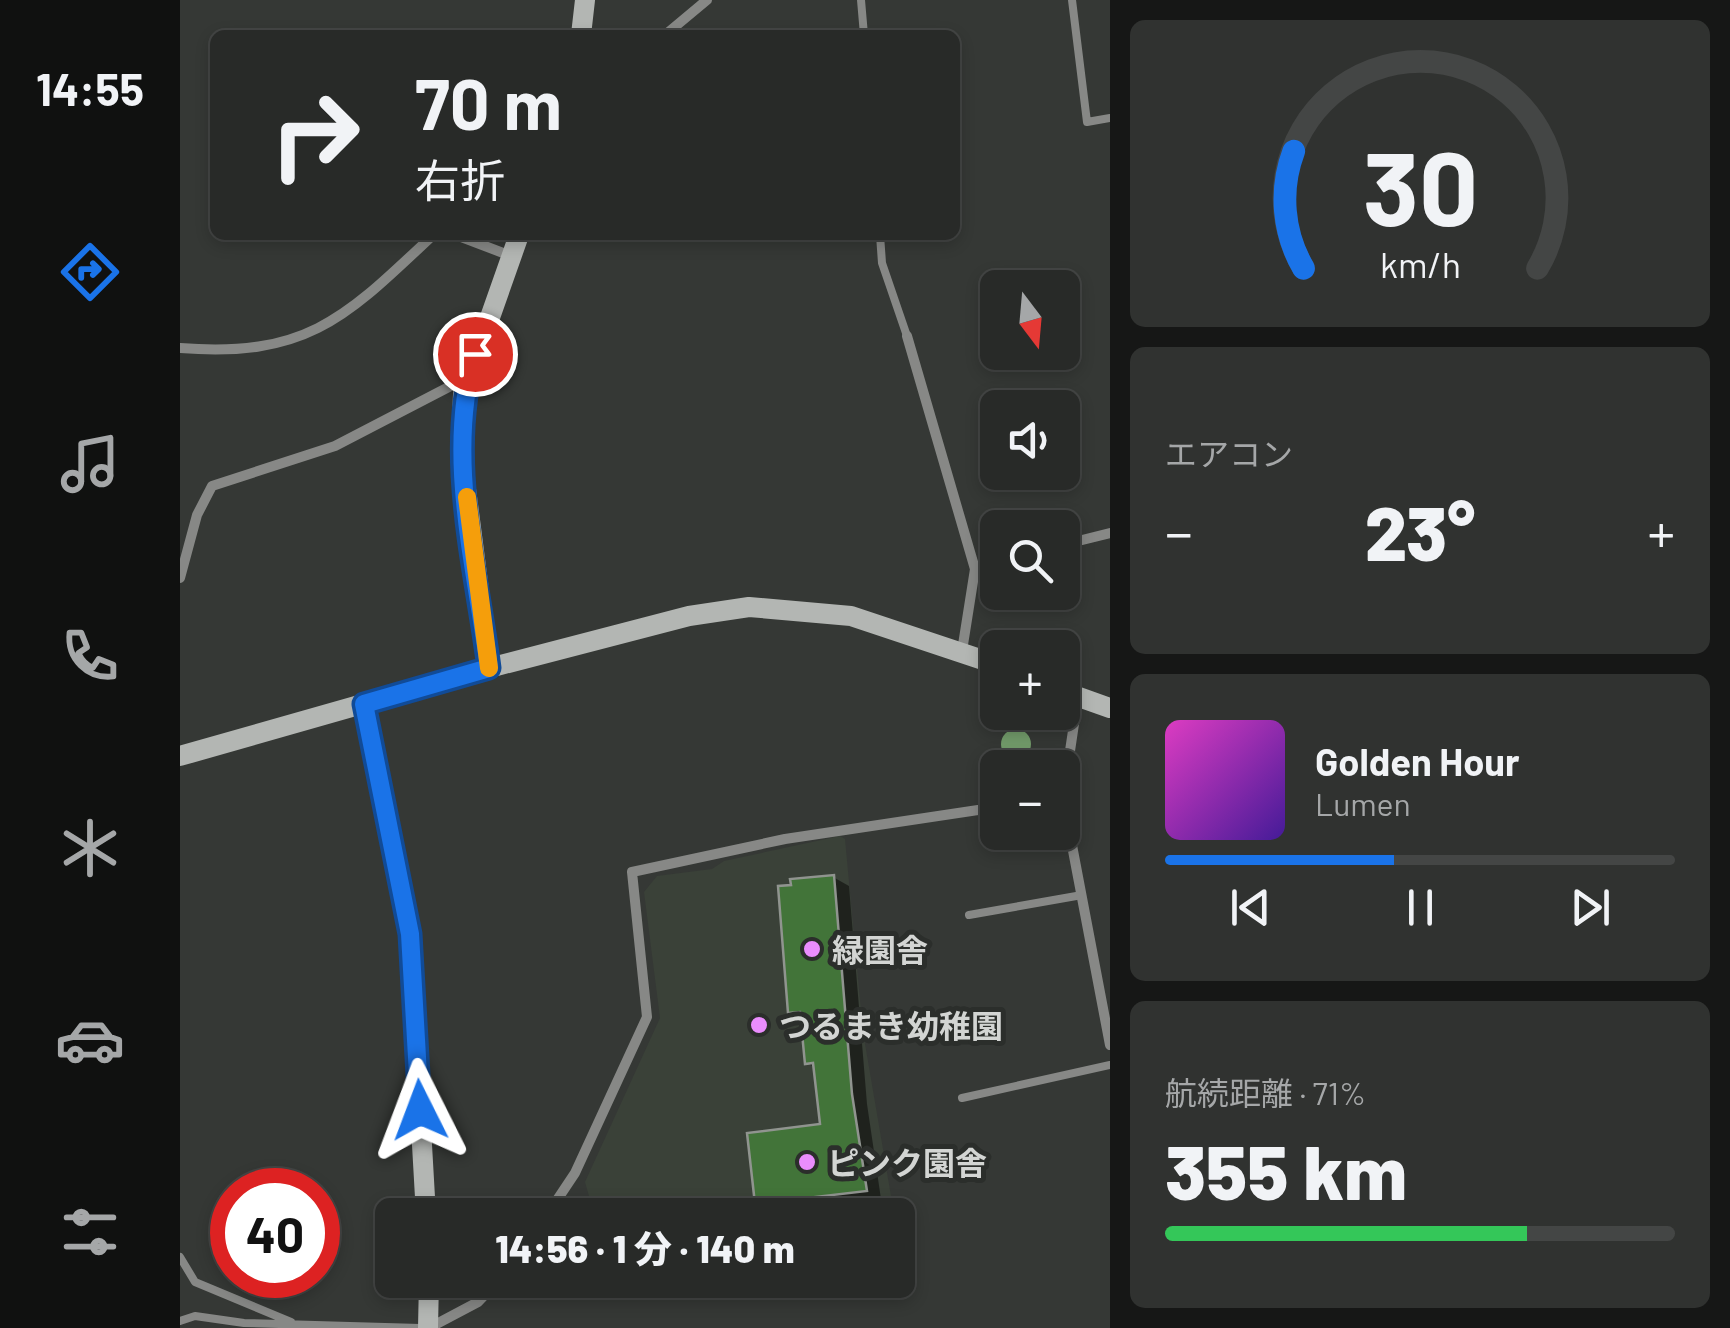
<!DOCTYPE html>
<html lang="ja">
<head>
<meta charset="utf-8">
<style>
  :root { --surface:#282a28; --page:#303230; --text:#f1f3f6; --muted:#a5a7a8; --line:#444645; --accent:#1a73e8 }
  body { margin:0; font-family:Barlow,"Noto Sans JP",sans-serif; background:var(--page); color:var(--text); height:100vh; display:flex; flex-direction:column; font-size:38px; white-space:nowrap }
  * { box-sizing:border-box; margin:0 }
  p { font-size:32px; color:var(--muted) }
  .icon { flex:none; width:55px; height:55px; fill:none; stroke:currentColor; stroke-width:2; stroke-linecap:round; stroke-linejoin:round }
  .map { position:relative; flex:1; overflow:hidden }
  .side { display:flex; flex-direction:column; gap:20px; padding:20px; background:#161716; width:620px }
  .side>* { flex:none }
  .banner { position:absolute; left:30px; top:30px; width:750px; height:210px; border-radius:15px; box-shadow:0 5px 15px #0003,0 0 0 2px var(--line); background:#282a28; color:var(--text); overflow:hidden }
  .needle { width:65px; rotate:164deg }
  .controls { position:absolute; left:800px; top:270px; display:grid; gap:20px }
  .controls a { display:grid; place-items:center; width:100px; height:100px; border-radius:15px; background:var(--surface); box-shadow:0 5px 15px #0003,0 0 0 2px var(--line); font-size:50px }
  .speed { position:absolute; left:30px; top:1168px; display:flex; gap:20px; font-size:50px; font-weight:700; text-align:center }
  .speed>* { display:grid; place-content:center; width:130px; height:130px; border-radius:50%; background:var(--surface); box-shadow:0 5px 15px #0003,0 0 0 2px var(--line); line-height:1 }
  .speed .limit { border:15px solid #d22; background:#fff; color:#111 }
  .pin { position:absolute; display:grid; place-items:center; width:85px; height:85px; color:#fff; margin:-42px; border:5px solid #fff; border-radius:50%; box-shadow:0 2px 10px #0007 }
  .me { position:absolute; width:110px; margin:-55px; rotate:357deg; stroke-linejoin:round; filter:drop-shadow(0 0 8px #0008) }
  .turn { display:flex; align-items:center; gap:35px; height:210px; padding:0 40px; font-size:45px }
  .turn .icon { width:130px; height:130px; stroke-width:2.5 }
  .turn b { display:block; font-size:70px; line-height:85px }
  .big { font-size:75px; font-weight:800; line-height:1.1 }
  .side .card { flex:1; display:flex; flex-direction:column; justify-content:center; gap:15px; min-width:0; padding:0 35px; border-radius:15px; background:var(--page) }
  .side .dial { align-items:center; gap:0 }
  .dial svg { height:260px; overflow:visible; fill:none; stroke:var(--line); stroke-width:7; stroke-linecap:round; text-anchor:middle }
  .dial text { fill:var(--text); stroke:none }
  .song { display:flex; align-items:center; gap:30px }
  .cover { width:120px; height:120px; border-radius:15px; background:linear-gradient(135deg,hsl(310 70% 55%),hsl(260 70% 35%)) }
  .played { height:10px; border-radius:5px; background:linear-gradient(90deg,var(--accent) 45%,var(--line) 45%) }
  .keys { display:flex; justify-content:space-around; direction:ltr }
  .heat { display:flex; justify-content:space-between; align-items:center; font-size:55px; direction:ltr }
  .charge { height:15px; border-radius:8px; background:linear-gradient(90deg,#34c759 71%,var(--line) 0) }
  .trip { position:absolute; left:195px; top:1198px; width:540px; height:100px; border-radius:15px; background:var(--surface); box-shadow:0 5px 15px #0003,0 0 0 2px var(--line); font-weight:800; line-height:100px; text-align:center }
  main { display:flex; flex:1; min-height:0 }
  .menu { display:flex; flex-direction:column; width:180px; justify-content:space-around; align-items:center; background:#101110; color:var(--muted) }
  .menu .icon { width:70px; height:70px }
  .menu .current { color:var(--accent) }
  .menu b { font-size:45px; color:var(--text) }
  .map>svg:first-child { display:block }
  .built { fill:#3a4138 }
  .shadow { fill:#0007 }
  .building { fill:#427439; stroke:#90948f; stroke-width:2.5 }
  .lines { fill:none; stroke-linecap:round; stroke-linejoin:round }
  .lane { stroke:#878886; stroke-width:8 }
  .street { stroke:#878886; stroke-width:10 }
  .secondary { stroke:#b3b6b3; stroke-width:20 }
  .tree { fill:#739c6b }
  .route-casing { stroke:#114b97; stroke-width:25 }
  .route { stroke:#1a73e8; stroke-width:18 }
  .slow { stroke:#f59e0b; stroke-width:18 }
  .poi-dot { fill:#ea8dfd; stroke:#2b2e2b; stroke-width:4 }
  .labels { text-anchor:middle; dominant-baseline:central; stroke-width:10; stroke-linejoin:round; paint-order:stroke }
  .poi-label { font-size:32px; font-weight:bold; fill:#d3d5d3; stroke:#2b2e2b; text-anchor:start }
</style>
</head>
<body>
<main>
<nav class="menu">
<b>14:55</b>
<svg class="icon current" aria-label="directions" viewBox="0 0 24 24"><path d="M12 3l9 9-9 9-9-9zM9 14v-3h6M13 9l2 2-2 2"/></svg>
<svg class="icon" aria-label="music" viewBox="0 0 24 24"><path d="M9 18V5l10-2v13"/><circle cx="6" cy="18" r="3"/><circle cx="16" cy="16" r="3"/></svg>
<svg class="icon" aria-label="phone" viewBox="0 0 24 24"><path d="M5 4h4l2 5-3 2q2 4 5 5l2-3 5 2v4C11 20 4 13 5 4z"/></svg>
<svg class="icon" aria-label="climate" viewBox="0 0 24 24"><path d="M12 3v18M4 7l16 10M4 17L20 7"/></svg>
<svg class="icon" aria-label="car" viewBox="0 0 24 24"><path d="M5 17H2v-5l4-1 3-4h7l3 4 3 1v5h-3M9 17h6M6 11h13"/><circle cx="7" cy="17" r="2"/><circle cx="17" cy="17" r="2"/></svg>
<svg class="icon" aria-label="filters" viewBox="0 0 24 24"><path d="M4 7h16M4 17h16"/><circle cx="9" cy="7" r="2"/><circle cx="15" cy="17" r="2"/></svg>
</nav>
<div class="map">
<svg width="930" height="1328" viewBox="0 0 930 1328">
  <rect width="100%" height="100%" fill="#353835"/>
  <!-- built -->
  <path class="built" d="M660,836l5,3 18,193 28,164 -159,19 -139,-5 -8,-28 75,-164 -16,-126 13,-16 55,-7 12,-8z"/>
  <!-- shadow -->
  <path class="shadow" d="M653,877l16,9 18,218 14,95 -108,13 -16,-9 66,-77 -7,-58 -9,-5 -4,-44 -12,-7z"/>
  <!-- building -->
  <path class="building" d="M654,875l18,219 15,97 -112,13 -8,-71 73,-9 -7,-61 -8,1 -5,-52 -12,1 -10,-127 13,-1 -1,-6z"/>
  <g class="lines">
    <!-- lane -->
    <path class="lane" d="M681,0l3,35
      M892,0l15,122 23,-4
      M700,235l2,28 25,73
      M789,915l113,-20
      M782,1098l148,-33
      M0,1257l15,25 96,40
      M0,1321l15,-5 49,7 176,5"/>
    <!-- street -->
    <path class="street" d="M485,35l42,-35
      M276,235l55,21
      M727,336l68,233 -13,82
      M0,348c128,10 166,-31 253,-113
      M882,545l48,-12
      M795,569l23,-6
      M0,578l17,-63 15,-29 123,-40 133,-69
      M898,697l-15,101 47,247
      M367,1215l28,-42 72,-156 -15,-145 153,-33 213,-32
      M249,1328l49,-26 21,-22"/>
    <!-- secondary -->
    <path class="secondary" d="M401,35l4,-35
      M309,668l-28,-218 2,-56 56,-159
      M882,691l48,17
      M184,704l46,230 16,281
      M0,756l309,-88 200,-52 60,-9 102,9 147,49
      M248,1328l1,-48"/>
  </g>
  <!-- trees -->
  <circle class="tree" cx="836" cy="744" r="15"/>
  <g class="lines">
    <!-- route casing -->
    <g class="route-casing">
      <path id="route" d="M240,1110l-10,-176 -46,-230 125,-36c-13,-101 -44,-214 -14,-314"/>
    </g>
    <!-- route -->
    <use href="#route" class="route"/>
    <!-- slow -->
    <path class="slow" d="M287,497l22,171"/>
  </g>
  <!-- markers -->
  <g class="poi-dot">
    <circle cx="632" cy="949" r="10"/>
    <circle cx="579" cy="1025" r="10"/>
    <circle cx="627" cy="1162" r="10"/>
  </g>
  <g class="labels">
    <!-- poi labels -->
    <g class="poi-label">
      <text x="652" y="949">緑園舎</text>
      <text x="599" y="1025">つるまき幼稚園</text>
      <text x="647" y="1162">ピンク園舎</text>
    </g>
  </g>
</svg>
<div class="controls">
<a><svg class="needle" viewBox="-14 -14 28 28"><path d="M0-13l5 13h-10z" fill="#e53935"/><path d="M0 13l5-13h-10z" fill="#a5a7a8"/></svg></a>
<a><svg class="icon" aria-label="sound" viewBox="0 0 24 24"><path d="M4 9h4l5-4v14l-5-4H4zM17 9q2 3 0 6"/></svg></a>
<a><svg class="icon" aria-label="search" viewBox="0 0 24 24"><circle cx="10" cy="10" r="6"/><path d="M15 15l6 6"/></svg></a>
<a>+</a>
<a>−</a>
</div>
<div class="speed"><div class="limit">40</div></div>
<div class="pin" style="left:295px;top:354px;background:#d93025"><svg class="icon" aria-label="arrive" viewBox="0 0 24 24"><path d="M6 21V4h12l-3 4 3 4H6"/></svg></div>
<svg class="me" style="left:240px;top:1110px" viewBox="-20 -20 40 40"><path d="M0-17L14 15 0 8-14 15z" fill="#1a73e8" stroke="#fff" stroke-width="4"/></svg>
<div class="trip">14:56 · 1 分 · 140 m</div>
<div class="banner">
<div class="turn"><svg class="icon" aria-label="right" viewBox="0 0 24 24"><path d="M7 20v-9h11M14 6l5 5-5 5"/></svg><div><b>70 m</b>右折</div></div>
</div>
</div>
<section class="side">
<div class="card dial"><svg viewBox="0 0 100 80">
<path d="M14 69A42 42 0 1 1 86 69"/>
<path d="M14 69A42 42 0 0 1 11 33" stroke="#1a73e8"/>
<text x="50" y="56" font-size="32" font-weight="700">30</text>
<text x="50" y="72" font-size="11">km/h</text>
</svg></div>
<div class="card"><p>エアコン</p>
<div class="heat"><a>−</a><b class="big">23°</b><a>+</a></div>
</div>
<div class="card">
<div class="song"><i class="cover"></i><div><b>Golden Hour</b><p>Lumen</p></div></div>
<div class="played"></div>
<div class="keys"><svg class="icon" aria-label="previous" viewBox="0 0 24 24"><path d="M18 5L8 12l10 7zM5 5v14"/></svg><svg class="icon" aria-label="pause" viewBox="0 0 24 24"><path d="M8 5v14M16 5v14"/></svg><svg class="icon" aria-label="next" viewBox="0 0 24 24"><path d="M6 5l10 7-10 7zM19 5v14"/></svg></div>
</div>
<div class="card"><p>航続距離 · 71%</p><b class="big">355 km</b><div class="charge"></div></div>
</section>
</main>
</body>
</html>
